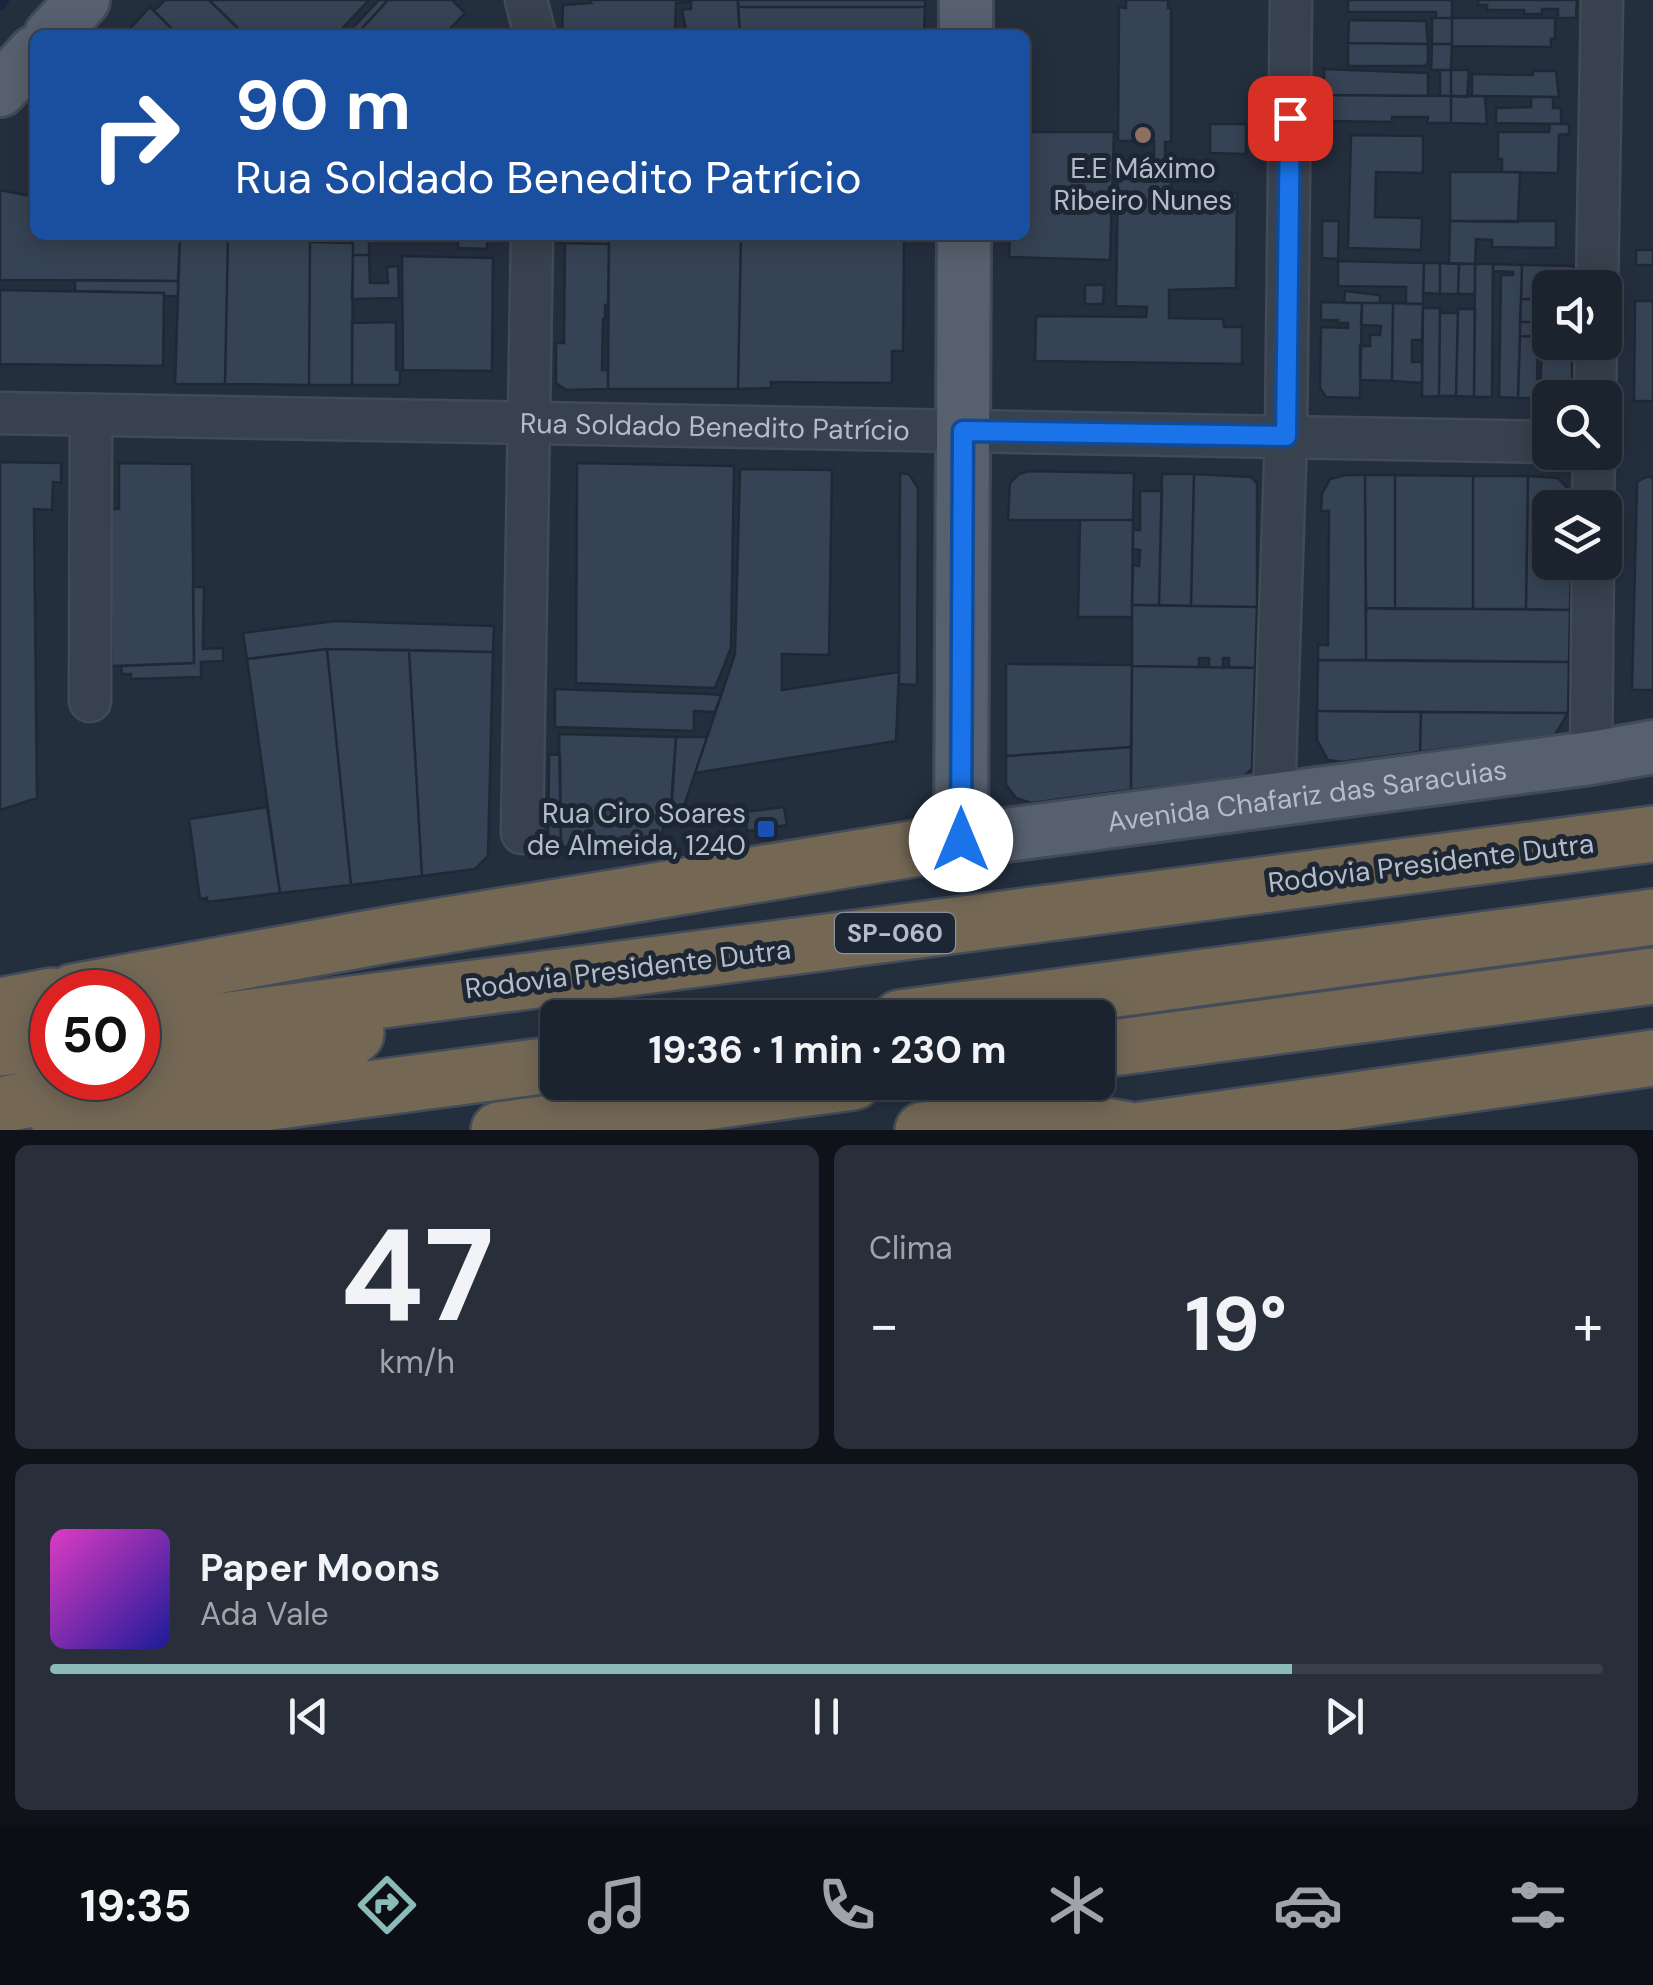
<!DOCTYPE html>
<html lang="pt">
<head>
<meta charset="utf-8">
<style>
  :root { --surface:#1b232e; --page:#282f3a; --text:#f1f3f6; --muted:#a0a4aa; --line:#39404a; --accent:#8bbbb9 }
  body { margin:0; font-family:"DM Sans",sans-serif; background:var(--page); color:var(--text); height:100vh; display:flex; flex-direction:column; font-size:38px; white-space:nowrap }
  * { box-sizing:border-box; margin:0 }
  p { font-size:32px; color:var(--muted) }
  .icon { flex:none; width:55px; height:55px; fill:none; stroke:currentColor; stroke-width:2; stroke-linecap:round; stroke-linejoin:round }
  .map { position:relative; height:1130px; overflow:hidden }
  .sheet { display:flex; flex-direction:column; gap:15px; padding:15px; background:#0f1319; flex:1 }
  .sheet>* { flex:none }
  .top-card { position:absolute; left:30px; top:30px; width:1000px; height:210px; border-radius:15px; box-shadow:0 5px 25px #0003,0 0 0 2px var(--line); background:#1a4fa0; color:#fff; overflow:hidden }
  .controls { position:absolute; left:1532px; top:270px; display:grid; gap:20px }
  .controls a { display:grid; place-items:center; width:90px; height:90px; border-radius:15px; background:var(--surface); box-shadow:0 5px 25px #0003,0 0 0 2px var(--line); font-size:50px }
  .speed { position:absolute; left:30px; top:970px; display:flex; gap:20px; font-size:50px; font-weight:700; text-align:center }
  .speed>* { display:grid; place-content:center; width:130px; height:130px; border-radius:50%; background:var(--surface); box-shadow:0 5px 25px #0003,0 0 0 2px var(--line); line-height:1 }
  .speed .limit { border:15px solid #d22; background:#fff; color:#111 }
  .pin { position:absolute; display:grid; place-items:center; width:85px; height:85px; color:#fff; margin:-42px; border-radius:20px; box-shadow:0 5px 15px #0006 }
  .me { position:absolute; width:110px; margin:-55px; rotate:0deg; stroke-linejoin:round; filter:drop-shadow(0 0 8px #0008) }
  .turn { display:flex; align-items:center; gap:35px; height:210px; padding:0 40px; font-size:45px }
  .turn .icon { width:130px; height:130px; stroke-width:2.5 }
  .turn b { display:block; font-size:70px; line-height:85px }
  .big { font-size:75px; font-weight:700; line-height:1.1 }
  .sheet .widget { flex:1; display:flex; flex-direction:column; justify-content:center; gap:15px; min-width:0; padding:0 35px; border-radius:15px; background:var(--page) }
  .sheet .dial { align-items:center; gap:0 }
  .dial b { font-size:130px; line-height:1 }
  .song { display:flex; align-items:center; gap:30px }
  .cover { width:120px; height:120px; border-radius:15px; background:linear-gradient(135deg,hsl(310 70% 55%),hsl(240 70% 35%)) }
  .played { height:10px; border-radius:5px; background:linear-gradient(90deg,var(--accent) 80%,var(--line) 80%) }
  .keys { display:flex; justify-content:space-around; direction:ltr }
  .heat { display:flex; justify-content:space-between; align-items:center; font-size:55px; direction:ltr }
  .sheet .tiles { flex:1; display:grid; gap:15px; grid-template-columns:1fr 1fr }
  .widget:last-child { grid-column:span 2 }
  .trip { position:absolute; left:540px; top:1000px; width:575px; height:100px; border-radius:15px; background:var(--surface); box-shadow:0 5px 25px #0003,0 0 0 2px var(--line); font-weight:700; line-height:100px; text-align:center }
  .dock { display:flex; height:160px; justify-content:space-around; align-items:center; background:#0b0e12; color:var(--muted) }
  .dock .icon { width:70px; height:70px }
  .dock .selected { color:var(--accent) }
  .dock b { font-size:45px; color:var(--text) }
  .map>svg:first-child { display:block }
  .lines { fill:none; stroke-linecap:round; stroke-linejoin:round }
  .stream { stroke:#17263c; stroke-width:9 }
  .building { fill:#364354; stroke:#1f2835; stroke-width:2.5 }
  .minor-casing { stroke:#414a57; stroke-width:45 }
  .major-casing { stroke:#414a57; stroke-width:58 }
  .highway-casing { stroke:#434c59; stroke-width:60 }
  .minor { stroke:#38414e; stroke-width:40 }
  .major { stroke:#56606e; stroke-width:52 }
  .highway { stroke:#746855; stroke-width:55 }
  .route-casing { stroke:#114b97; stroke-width:25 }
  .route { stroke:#1a73e8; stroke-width:18 }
  .education-dot { fill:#8d6e63; stroke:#1d2633; stroke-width:4 }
  .transit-dot { fill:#1a4fb4; stroke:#1d2633; stroke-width:4 }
  .labels { text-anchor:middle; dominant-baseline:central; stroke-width:10; stroke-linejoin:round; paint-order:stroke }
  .shield { fill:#1d2633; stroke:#878f9c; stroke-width:2.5 }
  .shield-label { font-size:25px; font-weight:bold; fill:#b4bcc9 }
  .poi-label { font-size:28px; fill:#b4bcc9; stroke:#1d2633 }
  .street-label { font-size:28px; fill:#b4bcc9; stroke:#1d2633 }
</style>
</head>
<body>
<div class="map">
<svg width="1653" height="1130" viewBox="0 0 1653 1130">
  <rect width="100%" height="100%" fill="#242f3e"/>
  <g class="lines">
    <!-- stream -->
    <path class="stream" d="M0,6l5,-6"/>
  </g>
  <!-- building -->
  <path class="building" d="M165,0h44l36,35h-67l-24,-24z
    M209,0h160l-33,35h-91z
    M379,0h9l-32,35h-10z
    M388,0h64l13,13 -21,22h-88z
    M588,0h150l2,35h-53l-5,-25 9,-1v-7l-15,1 -1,32h-113l1,-30 28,-2z
    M738,0h187v7h-187z
    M1126,0h42v8h3v134h-6v32h6v19h66l-1,95 -67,2v28l54,1 1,8h18v37l-207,-3 1,-45 110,1 1,-10 -31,-1 2,-133 36,1v-33h-36l1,-134 7,1z
    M1348,0h104v18h-16v-6h-88z
    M1478,0h99l-1,18h-18v-9h-16v5h-18v-4h-37v-5h-9z
    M150,7l28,28h-54z
    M738,7h187l-1,28h-184z
    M1432,18h20v26h-20z
    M1452,18h103v21h-4v8l-99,-1z
    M1349,20l77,1 2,23 -80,-1z
    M1348,43l80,1v19l-3,3h-77z
    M1432,44h20l-1,26h-20z
    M1324,69l104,4v23l-104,-1z
    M1440,70h11v26h-11z
    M1451,70h18l-2,27 -16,-1z
    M1533,71h23l3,26 -87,-1v-22l61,1z
    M1324,95l127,1v27h-24l1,-6h-36v5l-69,-1z
    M1451,96h34l2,28 -36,-1z
    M1531,97h22v11h8v16l-65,-1v-15l35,-1z
    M1210,124h36v30l-36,-1z
    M1550,124h19v10l-10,1 -1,38 -56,-1v-13h-4v-27h51z
    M1025,132h89l-4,128 -101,-3 1,-22h15z
    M1351,135l72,1v37l-47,-1 -1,45 47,1 -1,32 -73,-2z
    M1450,172h70l-2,50 -68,-1z
    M0,190l35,7v38h145l-2,46 -178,-1z
    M1322,221h17l-1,38 -16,-1z
    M1450,221h106v27l-64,-1v-7l-16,-1 -1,25 -26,-1z
    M180,235h48l-3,149h-50z
    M228,235h82l-1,150 -84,-1z
    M353,235h16v20h-16z
    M458,235h46v2h-17v12l-29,-1z
    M558,235h51v9l-51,-1z
    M609,235h132l-3,154h-130z
    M741,235h163l-1,116h-11v32l-121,-1v6l-33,1z
    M310,242l43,1 -1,142h-43z
    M565,243l44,1 -1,62 -3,-1v14h-2l-1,51h6v19l-42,1 -10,-7v-40h8z
    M1636,250h17v15h-17z
    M353,255h16l1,28h18l-1,-16 11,-1 1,32 -47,1z
    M402,256l91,2 -1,113 -89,-1z
    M1338,261l86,2 -1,41h-17v-17l-68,-1z
    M1424,263h16v31l-17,-1z
    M1440,263l19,1 -1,30h-18z
    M1459,264h16v30h-17z
    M1475,264h18l-1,133h-18z
    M1493,264l29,1 -4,133 -19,-1 2,-122h12v-3l-20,-1z
    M1522,265l52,1 -1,22h-23v12l-29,-1z
    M75,280l103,1v15h-14v-3l-89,-2z
    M1085,285h19l-1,19h-18z
    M0,290l164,3 -1,73 -163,-2z
    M1345,291l35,4v8h-36z
    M1521,299l29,1v22h-30z
    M1635,301h18v100h-19z
    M1321,302l41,1 -2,95 -34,-1 -6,-9 1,-61 27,1v-5h-10v-3h-17z
    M1362,303h31l-1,78 -32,-1v-34h10v-11h10l1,-9 -20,-1z
    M1393,303l30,1 -1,36h-10v22h10v21l-30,-2z
    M1423,308h17l-1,88 -17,1z
    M1458,309h17l-1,88 -18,-1z
    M1440,313h18l-2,83h-17z
    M396,322v48h4v15h-48v-62z
    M1520,322h30v15l-30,-1z
    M1520,336l18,1 -1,42h4l-1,19h-22z
    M1542,343l30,1v43l-11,11h-21z
    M0,462l61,1v20l-8,-1 -1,28 -18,-1 3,289 -37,12z
    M119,463l73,1 2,199 -82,3 -3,-157h10z
    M577,463l157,3 -3,182 -16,40 -139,-5z
    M740,469l92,1 -3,185 -47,-1v36l117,-18 -3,69 -201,32 40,-119z
    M1029,471l105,2 -1,47h-125l2,-37 9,-9z
    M900,473l9,1 9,14 -1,197 -18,-1z
    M1162,474h32l-3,132 -32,-1z
    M1194,474l57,3 6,6v124l-66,-1z
    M1346,475h19l1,185h-48v-15h10l1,-134h-8l1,-17 8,-15z
    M1365,475h30v134l-29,-1z
    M1395,475l78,1v133h-78z
    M1473,476h55l-2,133h-53z
    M1528,476l30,2 13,14v16h-21v54h21l-1,48 -44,-1z
    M1646,477h7v213h-21l5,-208z
    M1140,491h22l-3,114h-27l1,-40 6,1 1,-16 -7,-1v-19h7z
    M1080,520h53l-1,97h-54z
    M193,587h11l-1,62 20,-1v13l-22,1v15l-70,2v-5h-9l-1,-8 73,-3z
    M1132,605l125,2 -2,61 -26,-1v-9h-6v10l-14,-1v-9h-10v9l-67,-1z
    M1366,608l204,2 -1,52 -203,-2z
    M335,621l159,5 -1,26 -166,-3 -80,10 -4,-26z
    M327,649l82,1 13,226 -71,9z
    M327,649l24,236 -71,8 -33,-234z
    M409,650l84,2 -5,204 -13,13 -53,7z
    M1318,660l251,2 -1,51 -251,-2z
    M1006,664l126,1 -1,82 -125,9z
    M1132,666l123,2 -3,101 -9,8 -112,13z
    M555,689l153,5 13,1 -6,17 -21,-1v20l-139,-4z
    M1317,711l104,1 -1,40 -79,10 -13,-2 -11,-20z
    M1421,712l147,1 -13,22 -135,17z
    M559,734l117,3 -4,64 -14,44 -97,2z
    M676,737h31l-23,69h-13z
    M1131,747v43l-100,13 -15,-5 -10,-13v-29z
    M549,754l11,1 1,92h-13z
    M267,807l13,86 -73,9v-4l-7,1 -11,-80z
    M784,807l3,18 -40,6 -3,-19z"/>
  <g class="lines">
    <!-- minor casing -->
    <g class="minor-casing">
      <g id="minor">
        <path d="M526,0l9,35"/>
        <path d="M1597,288l5,-288"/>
        <path d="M1595,398l1,-56"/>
        <path id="s1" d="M0,413l1550,29"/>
        <path d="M1593,508l1,-56"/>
        <path d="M90,701l1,-286"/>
        <path d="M1591,758l2,-196"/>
        <path d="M1274,800l12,-364 5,-436"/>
        <path d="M522,833l10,-598"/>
      </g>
    </g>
    <!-- major casing -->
    <g class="major-casing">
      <g id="major">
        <path d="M51,35l32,-35"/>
        <path d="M966,35v-35"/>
        <path d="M0,90l35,-38"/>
        <path id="s2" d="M964,235l-3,606 630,-83 62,-11"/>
      </g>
    </g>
    <!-- highway casing -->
    <g class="highway-casing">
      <path id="highway" d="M73,992l325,-59 563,-92
        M0,1006l52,-10
        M900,1018l753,-101
        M138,1032l1515,-198
        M0,1048l52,-6
        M1098,1050l555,-74
        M0,1105l348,-64 8,-7
        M60,1130l498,-66
        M499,1130l354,-48
        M923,1130l131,-13 75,13
        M1142,1130l511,-72"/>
    </g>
    <!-- minor -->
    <use href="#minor" class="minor"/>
    <!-- major -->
    <use href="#major" class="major"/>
    <!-- highway -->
    <use href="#highway" class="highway"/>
  </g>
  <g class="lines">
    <!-- route casing -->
    <g class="route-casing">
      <path id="route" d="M961,840l2,-409 323,5 4,-318"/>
    </g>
    <!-- route -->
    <use href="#route" class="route"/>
  </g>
  <!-- markers -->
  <circle class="education-dot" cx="1143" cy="135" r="10"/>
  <rect class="transit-dot" x="756" y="819" width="20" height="20" rx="5"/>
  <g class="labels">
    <!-- shield labels -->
    <rect class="shield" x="835" y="913" width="120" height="40" rx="8"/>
    <g class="shield-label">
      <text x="895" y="933">SP-060</text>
    </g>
    <!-- poi labels -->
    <g class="poi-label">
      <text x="1143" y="168">E.E Máximo<tspan x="1143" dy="32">Ribeiro Nunes</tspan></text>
      <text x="746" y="813" text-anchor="end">Rua Ciro Soares<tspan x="746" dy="32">de Almeida, 1240</tspan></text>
    </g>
    <!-- street labels -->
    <g class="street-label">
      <text stroke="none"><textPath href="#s1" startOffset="715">Rua Soldado Benedito Patrício</textPath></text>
      <text stroke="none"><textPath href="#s2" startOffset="955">Avenida Chafariz das Saracuias</textPath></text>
      <text transform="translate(1431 863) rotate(-7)">Rodovia Presidente Dutra</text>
      <text transform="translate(628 969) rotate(-7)">Rodovia Presidente Dutra</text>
    </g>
  </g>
</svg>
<div class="controls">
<a><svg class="icon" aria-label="sound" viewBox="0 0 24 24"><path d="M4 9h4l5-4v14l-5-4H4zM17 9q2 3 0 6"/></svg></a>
<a><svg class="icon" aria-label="search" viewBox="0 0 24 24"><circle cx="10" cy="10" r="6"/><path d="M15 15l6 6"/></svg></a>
<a><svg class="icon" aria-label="layers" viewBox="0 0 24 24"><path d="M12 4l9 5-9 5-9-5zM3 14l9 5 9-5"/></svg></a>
</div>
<div class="speed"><div class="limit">50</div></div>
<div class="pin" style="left:1290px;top:118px;background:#d93025"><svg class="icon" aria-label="arrive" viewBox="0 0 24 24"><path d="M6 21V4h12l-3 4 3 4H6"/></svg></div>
<svg class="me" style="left:961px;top:840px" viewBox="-20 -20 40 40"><circle r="19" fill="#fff"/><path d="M0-13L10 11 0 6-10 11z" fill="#1a73e8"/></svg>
<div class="trip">19:36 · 1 min · 230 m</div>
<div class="top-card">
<div class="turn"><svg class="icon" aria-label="right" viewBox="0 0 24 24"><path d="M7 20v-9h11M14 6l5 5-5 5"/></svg><div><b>90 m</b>Rua Soldado Benedito Patrício</div></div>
</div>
</div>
<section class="sheet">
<div class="tiles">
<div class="widget dial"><b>47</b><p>km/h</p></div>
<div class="widget"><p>Clima</p>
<div class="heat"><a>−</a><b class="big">19°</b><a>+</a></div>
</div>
<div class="widget">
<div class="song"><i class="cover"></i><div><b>Paper Moons</b><p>Ada Vale</p></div></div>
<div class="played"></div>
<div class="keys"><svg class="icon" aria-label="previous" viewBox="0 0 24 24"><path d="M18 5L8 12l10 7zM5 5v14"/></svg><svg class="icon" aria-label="pause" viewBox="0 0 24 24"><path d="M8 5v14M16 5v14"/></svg><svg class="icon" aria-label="next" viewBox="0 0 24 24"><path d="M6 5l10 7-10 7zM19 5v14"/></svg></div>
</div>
</div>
</section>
<nav class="dock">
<b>19:35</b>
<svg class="icon selected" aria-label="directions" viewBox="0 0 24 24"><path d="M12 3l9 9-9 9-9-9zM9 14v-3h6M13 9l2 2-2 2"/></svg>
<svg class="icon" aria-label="music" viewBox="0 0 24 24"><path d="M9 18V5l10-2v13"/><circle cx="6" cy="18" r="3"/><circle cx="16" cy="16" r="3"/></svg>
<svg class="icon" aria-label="phone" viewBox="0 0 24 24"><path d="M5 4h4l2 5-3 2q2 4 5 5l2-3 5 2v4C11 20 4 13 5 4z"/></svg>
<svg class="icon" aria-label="climate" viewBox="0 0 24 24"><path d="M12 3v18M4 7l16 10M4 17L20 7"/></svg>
<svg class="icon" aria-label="car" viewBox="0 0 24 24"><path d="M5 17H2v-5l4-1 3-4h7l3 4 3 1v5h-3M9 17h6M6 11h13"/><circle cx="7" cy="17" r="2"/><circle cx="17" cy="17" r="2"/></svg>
<svg class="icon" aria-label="filters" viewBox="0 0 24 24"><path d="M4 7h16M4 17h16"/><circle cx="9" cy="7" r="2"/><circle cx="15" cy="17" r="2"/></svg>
</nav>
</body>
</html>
